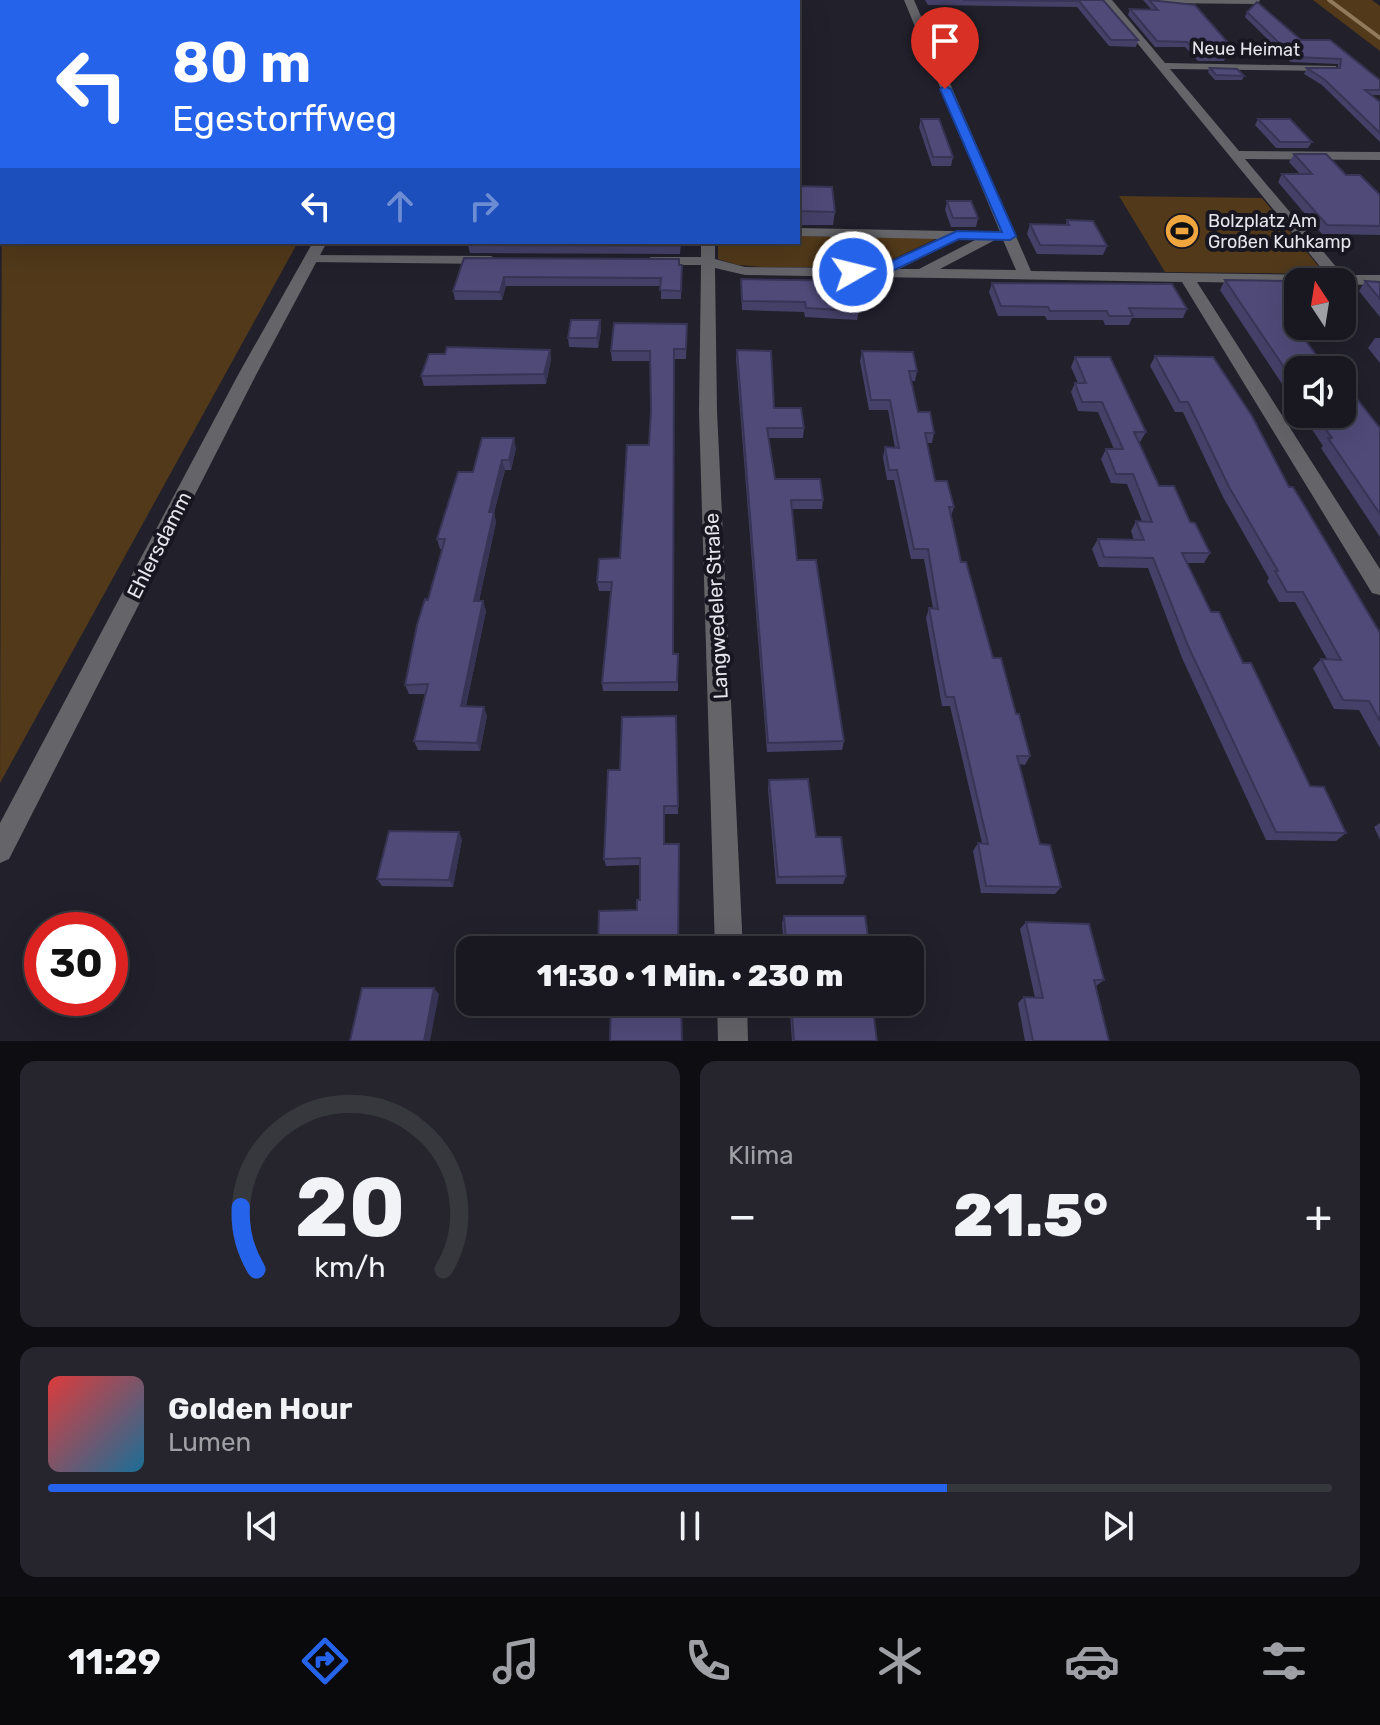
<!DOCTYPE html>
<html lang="de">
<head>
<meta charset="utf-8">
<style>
  :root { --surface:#191820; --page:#26252d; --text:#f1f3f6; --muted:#9fa0a5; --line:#37373e; --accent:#2563eb }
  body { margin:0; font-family:Rubik,sans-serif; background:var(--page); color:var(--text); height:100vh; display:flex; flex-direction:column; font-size:30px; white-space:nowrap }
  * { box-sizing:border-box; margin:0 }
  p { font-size:26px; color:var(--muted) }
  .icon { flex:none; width:44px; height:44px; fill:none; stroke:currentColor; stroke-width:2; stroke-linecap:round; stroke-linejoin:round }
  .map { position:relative; height:1041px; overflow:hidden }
  .sheet { display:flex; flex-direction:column; gap:20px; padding:20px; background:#0e0d12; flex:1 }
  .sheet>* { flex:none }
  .top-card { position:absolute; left:0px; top:0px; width:800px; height:244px; box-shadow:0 8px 32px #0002,0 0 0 2px var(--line); background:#2563eb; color:#fff; overflow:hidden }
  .needle { width:52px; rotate:348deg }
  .fabs { position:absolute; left:1284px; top:268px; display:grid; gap:16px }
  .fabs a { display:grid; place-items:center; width:72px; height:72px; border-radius:16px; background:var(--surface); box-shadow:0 8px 32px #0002,0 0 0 2px var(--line); font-size:40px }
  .speed { position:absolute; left:24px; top:912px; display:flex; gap:16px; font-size:40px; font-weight:700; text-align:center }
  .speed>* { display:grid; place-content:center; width:104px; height:104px; border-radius:50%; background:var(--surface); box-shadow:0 8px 32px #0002,0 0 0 2px var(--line); line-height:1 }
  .speed .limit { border:12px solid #d22; background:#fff; color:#111 }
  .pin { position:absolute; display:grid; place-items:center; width:68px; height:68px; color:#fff; margin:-82px -34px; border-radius:50% 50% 50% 0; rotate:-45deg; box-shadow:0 0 8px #0007 }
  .pin .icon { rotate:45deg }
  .me { position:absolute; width:88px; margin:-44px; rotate:82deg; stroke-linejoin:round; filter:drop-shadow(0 0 6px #0008) }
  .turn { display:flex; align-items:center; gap:28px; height:168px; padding:0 40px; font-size:36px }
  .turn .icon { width:104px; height:104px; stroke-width:2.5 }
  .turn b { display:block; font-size:56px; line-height:68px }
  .lanes { display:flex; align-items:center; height:76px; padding:0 40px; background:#0003; justify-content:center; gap:40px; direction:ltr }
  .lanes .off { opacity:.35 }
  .big { font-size:60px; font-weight:800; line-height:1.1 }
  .sheet .tile { flex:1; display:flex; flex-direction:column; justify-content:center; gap:12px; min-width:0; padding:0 28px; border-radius:16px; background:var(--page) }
  .sheet .dial { align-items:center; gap:0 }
  .dial svg { height:208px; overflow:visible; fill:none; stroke:var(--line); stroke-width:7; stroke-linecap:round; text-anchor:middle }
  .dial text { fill:var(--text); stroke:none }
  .song { display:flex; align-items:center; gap:24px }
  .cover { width:96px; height:96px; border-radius:12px; background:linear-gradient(135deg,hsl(0 70% 55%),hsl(200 70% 35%)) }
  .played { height:8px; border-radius:4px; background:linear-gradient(90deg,var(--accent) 70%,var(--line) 70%) }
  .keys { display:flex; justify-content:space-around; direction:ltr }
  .heat { display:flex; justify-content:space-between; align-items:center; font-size:44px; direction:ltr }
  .sheet .tiles { flex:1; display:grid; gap:20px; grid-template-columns:1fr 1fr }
  .tile:last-child { grid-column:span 2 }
  .trip { position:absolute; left:456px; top:936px; width:468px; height:80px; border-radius:16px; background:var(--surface); box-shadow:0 8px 32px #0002,0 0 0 2px var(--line); font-weight:800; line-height:80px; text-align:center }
  .tabs { display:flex; height:128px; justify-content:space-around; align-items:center; background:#0a0a0d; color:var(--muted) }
  .tabs .icon { width:56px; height:56px }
  .tabs .on { color:var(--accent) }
  .tabs b { font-size:36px; color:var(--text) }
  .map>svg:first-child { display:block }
  .green { fill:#51391a }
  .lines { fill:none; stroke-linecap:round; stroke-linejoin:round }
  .stream { stroke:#91795b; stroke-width:4 }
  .minor { fill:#646469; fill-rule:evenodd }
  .tertiary { fill:#646469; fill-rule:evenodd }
  .wall { fill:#454068 }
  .shaded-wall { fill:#383455 }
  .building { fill:#504a79; stroke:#383455; stroke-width:2 }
  .route { fill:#2563eb; stroke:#184099; stroke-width:2 }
  .labels { text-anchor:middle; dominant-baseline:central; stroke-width:8; stroke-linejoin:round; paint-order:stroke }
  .far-street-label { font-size:18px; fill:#e6e5ed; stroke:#181721 }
  .far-poi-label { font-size:18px; fill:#e6e5ed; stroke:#181721; text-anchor:start }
  .street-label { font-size:20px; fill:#e6e5ed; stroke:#181721 }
</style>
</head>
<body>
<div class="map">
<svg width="1380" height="1041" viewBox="0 0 1380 1041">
  <rect width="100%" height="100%" fill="#21202b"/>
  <!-- green -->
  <path class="green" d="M1313,0h59l8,6v45z
    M2,155v87h296l-298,541z
    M1119,196l143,2 63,76 -160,-2z
    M798,236l140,2 -62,29h-113l-25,-2 -20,-6v-17h80z"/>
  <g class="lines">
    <!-- stream -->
    <path class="stream" d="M1329,0l51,38"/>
    <!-- minor -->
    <path class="minor" d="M904,0h10l117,271 296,4 -225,-275h10l53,63 171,3v4l-4,1 -162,-2 69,82 141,1v8l-135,-1 98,116h37v10l-183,-3 183,287v26l-8,-2 -190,-311 -437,-7 -30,-7 2,143 26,539h-28l-16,-539 2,-146h-50l-7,-4 7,-4h50v-15h14v17l30,8 134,1 59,-29 -140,-3v-8l202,4zM959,239l16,1 -56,29h-20zM995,240h8l13,30 -76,-1z
      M1148,0h111l1,1 -5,3 -102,-1z
      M311,255l180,1 7,4 -7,4 -185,-2v-6z
      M717,1002h30l1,39h-30z"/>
    <!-- tertiary -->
    <path class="tertiary" d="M433,0h10v2h-10z
      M313,242h14l-71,133 -247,484 -9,4v-40l238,-448z"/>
  </g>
  <!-- wall -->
  <path class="wall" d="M925,0h178l35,40 -2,7 -27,-1 -32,-39 -149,-2z
    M1143,0h10l77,45 -2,5h-7l6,6 -3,5h-26l-13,-14h-30l-27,-32 2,-6 22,1z
    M1247,12l54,28h29l50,40v15h-8l8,7v40l-58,-57 -18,-11 3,-6h31v-4l-47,-2 -46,-45z
    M1210,68l34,8 -2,4h-27l-7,-8z
    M921,119l32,38 -2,9h-19l-13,-39z
    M1258,119l54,23 -4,6h-32l-21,-23z
    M1294,154l52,21 34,20v40l-58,-1 -44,-52 4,-8h18l-11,-12z
    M798,186l37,26 -2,13h-35z
    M947,201l31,17 -2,9h-25l-6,-17z
    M1067,220l40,26 -4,9 -66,-1 -10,-20 3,-10h36z
    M469,242h212l-1,12 -210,-1 -2,-8z
    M464,258l218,7 -1,34h-20v-13h-155l-4,14h-47l-2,-9z
    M741,279l118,32 -2,9 -52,-3 -1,-5 -62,-2z
    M1225,280l73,16v30h10v1h-13l31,41 -28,2v38l-78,-118z
    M1365,281l15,1v35l-21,-26z
    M992,283l195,26 -4,9h-51l-3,7h-24l-2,-5h-56l-2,-4h-47l-9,-24z
    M600,320l1,10 -3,18 -29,-1 -1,-9z
    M687,324l-1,35h-12v295h4v37h-75l-1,-8 9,-92h-12l-2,-9 23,-24 29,-113 2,-35 -1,-49h-38l-1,-10z
    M1375,338h5v25l-12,-15z
    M550,350l1,9 -5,25 -122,2 -3,-10 24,-22z
    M737,350l37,58 30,20 -1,10h-35l7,41 48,21 -1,9h-30l5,51 47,181 -2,9 -75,2 -31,-393z
    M862,351l55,20 -2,10h-4l7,31 16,21 -2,10h-5l8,38 19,26 -3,9 10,46 32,96 23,56 14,42 -5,9 -6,-1 21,80 21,43 -6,7 -74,-1 -8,-42 5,-8h4l-32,-137h-8l-16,-88 3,-10h4l-9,-49h-13l-17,-79h-7l-4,-23 2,-10 10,1 -7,-38h-19l-9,-49z
    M1155,356l134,131 91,146v115l-21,-38 -25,-1 -21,-41 8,-9h6l-32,-57h-16l-12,-21 2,-3 -46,-81 -40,-85h-8l-25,-46z
    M1075,357l71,75 -6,10h-1l20,44 31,36 20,31 -6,10h-17l24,49 32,51 67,123 36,47 -10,8 -70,-1 -84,-182 -34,-90 -49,-1 -7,-18 6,-10 36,1 -3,-9 5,-10h6l-15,-37 -16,-1 -10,-24 5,-10h8l-16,-37 -20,-1 -7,-19 4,-9h3l-7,-16z
    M1302,414h40l38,14v109l-59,-89 2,-2z
    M516,448l-5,22h-6l-11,43 2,9 -17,79h4l3,10 -20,95 21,10 -7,35 -62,-1 -4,-9 12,-47h-17l-4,-9 37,-136h-2l-3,-10 36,-67z
    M676,716l2,98h-14l1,30h14l-1,106h-80l1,-39 38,-1v-10h3v-35l-34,1 -2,-7 4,-89h12l2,-53z
    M769,780l47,57 30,39 -3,8h-67l-8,-95z
    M1380,823v17l-6,-13z
    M462,839l-9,48 -71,-1 -5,-7z
    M784,916l86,34h-86l-2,-27z
    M1026,922l78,58 -8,6 13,55h-84l-7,-38 6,-6 11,1 -15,-69z
    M789,1002h83l5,39h-85z"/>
  <!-- shaded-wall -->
  <path class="shaded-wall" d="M504,277l2,9 -4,14 -2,-8z
    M600,320l1,10 -3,18 -1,-10z
    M550,350l1,9 -5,25 -2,-10z
    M514,438l2,10 -5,22 -2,-10z
    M502,460l3,10 -11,43 2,9 -19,88 -3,-9 15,-89z
    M483,601l3,10 -22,104 -3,-9z
    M484,707l3,9 -7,35 -3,-8z
    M459,832l3,7 -9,48 -4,-7z
    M434,988l5,6 -9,47h-6z"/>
  <!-- building -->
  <path class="building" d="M454,0h295l1,2h-297z
    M963,0h140l35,40h-27l-32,-39z
    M1149,0l46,5 35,40 -14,-1 11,12 -27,-1 -13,-13 -30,-1 -27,-32 28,1z
    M1257,2l44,38h29l50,40v10h-15l15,12v31l-55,-53 -18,-12h33l1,-9 -47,-2 -47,-45z
    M1210,68l27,1 7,7 -28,-1z
    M921,119h18l14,38h-20z
    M1258,119h32l22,23h-32z
    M1294,154h32l20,21h14l20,20v31l-53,-1 -45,-51h30z
    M798,186l34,1 3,25 -37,-1z
    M947,201h24l7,17h-25z
    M1067,220l26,1 14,25 -67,-1 -10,-21 39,1z
    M469,242h212l-1,4 -212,-1z
    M464,258l215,1v6h3l-1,26 -21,-1 1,-12 -157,-1 -4,15 -47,-1z
    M741,279l111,2 7,30 -53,-3 -1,-6 -63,-1z
    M1225,280l63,1 10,15v21h-10l38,51h7l1,2h-36v18z
    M1365,281l15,1v17z
    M992,283l180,1 15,25 -58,-1 4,8h-24l-2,-5h-57l-2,-4 -47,-1z
    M571,320h29l-3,18h-29z
    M614,323l73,1 -1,25h-12l-1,305h5l-1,28 -75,1 10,-101h-15l2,-23 21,-1 7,-113h22l2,-35 -1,-59h-39z
    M447,347l103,3 -6,24 -123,2 8,-22h16z
    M737,350l34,1 3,57h27l3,20h-37l8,51h45l3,21h-32l6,60h19l28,181 -76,2z
    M862,351l51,1 4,19h-8l9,41h12l4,21h-9l10,48h12l7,26h-5l12,55h5l27,96h8l15,56h3l11,42h-13l23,88 10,1 11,42 -75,-1 -8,-43 10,1 -34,-147h-8l-8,-40 -9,-49 9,1 -10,-60h-14l-17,-79h-8l-4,-23 14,1 -9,-48h-19z
    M1155,356l58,1 39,59 37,71h4l14,23 73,123v88l-11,-20 -26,-1 -22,-41 20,1 -38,-68h-16l-12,-21h3l-49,-84 -41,-85h-8z
    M1075,357h35l36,75h-12l25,54h15l16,36 5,1 15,30h-28l29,59h8l24,51h8l59,123 14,1 22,46 -70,-1 -87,-184 -36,-90 -49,-1 -6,-18 46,1 -8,-19 16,1 -19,-48h-17l-10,-25h17l-21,-47h-20l-7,-19h11z
    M1342,380l38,48v86l-52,-76h4l-17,-24h27z
    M482,438h32l-5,22h-7l-13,52h5l-20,89h9l-22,105 23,1 -7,36 -63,-2 14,-57 -23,1 12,-60 8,-26 3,1 17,-61h-8l21,-67h15z
    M676,716l2,90h-14v38h15l-1,106h-80l1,-39 38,-1v-10h3v-42l-36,1 4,-89h12l2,-53z
    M808,779l8,58h25l5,39 -68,1 -9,-97z
    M389,831l70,1 -10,48 -72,-1z
    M784,916h81l5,34h-83z
    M1026,922l63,2 15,56h-10l15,61h-76l-9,-44 19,1z
    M362,988h72l-10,53h-74z
    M611,1002h70l1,39h-72z
    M791,1002h81l5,39h-83z"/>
  <!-- route -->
  <path class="route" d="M945,86l6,3 65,147 -6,4 -51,-1 -75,36h-36v-6l29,-1 80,-37 45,1 -62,-143z"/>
  <!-- icons -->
  <defs>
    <g id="stadium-disc" transform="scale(1.8)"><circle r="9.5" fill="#f0a63f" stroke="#181721"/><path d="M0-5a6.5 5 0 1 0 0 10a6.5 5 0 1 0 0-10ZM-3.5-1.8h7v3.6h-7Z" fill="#111"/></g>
  </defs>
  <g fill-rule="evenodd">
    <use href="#stadium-disc" x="1182" y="231"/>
  </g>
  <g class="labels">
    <!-- far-street labels -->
    <g class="far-street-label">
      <text transform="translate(1246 49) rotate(1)">Neue Heimat</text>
    </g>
    <!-- far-poi labels -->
    <g class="far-poi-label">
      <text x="1208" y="221">Bolzplatz Am<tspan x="1208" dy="21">Großen Kuhkamp</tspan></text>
    </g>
    <!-- street labels -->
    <g class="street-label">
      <text transform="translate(159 545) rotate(-63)">Ehlersdamm</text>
      <text transform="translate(716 606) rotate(-93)">Langwedeler Straße</text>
    </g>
  </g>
</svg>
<div class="fabs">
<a><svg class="needle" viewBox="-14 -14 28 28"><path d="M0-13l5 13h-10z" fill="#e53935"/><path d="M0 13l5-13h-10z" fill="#9fa0a5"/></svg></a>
<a><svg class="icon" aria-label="sound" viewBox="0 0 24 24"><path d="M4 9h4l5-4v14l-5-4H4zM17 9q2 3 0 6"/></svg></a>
</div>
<div class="speed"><div class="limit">30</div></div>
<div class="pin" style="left:945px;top:89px;background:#d93025"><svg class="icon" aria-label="arrive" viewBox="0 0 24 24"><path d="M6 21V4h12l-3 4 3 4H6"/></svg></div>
<svg class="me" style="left:853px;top:272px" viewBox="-20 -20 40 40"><circle r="17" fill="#2563eb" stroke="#fff" stroke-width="3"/><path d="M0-11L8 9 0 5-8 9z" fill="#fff"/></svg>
<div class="trip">11:30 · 1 Min. · 230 m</div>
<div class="top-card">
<div class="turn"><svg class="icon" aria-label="left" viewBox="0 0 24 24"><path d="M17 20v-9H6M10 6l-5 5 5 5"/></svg><div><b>80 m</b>Egestorffweg</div></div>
<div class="lanes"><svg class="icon" aria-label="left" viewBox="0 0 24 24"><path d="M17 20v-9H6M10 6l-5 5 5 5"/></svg><svg class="icon off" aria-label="ahead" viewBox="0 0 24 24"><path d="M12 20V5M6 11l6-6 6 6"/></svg><svg class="icon off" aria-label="right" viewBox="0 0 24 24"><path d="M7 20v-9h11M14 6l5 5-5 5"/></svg></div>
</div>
</div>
<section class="sheet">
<div class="tiles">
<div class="tile dial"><svg viewBox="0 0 100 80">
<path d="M14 69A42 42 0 1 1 86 69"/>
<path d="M14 69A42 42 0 0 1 8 45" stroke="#2563eb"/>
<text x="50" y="56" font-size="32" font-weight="700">20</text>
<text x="50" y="72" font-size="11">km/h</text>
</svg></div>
<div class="tile"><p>Klima</p>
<div class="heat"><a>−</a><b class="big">21.5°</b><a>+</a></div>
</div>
<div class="tile">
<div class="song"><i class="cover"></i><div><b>Golden Hour</b><p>Lumen</p></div></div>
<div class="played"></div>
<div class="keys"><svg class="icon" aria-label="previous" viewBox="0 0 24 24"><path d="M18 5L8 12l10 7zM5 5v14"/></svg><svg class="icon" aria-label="pause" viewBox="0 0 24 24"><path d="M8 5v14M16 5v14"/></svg><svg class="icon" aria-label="next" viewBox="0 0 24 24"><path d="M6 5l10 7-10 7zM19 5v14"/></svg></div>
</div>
</div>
</section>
<nav class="tabs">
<b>11:29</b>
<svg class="icon on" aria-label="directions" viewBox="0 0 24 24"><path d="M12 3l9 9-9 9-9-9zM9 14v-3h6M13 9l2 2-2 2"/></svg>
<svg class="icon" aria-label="music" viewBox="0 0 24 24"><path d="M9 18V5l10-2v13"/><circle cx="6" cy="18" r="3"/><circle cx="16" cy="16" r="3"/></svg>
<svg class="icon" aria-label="phone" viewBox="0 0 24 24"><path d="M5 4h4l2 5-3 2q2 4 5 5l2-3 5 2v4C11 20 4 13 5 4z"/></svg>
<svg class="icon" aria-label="climate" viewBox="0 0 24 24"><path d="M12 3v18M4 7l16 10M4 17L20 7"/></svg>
<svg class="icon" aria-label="car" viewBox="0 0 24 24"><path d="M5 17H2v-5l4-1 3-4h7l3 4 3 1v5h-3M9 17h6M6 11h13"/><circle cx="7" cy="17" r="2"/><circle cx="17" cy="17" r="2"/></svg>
<svg class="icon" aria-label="filters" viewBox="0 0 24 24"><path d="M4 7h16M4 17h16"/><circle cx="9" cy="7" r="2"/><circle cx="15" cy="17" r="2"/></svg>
</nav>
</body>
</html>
